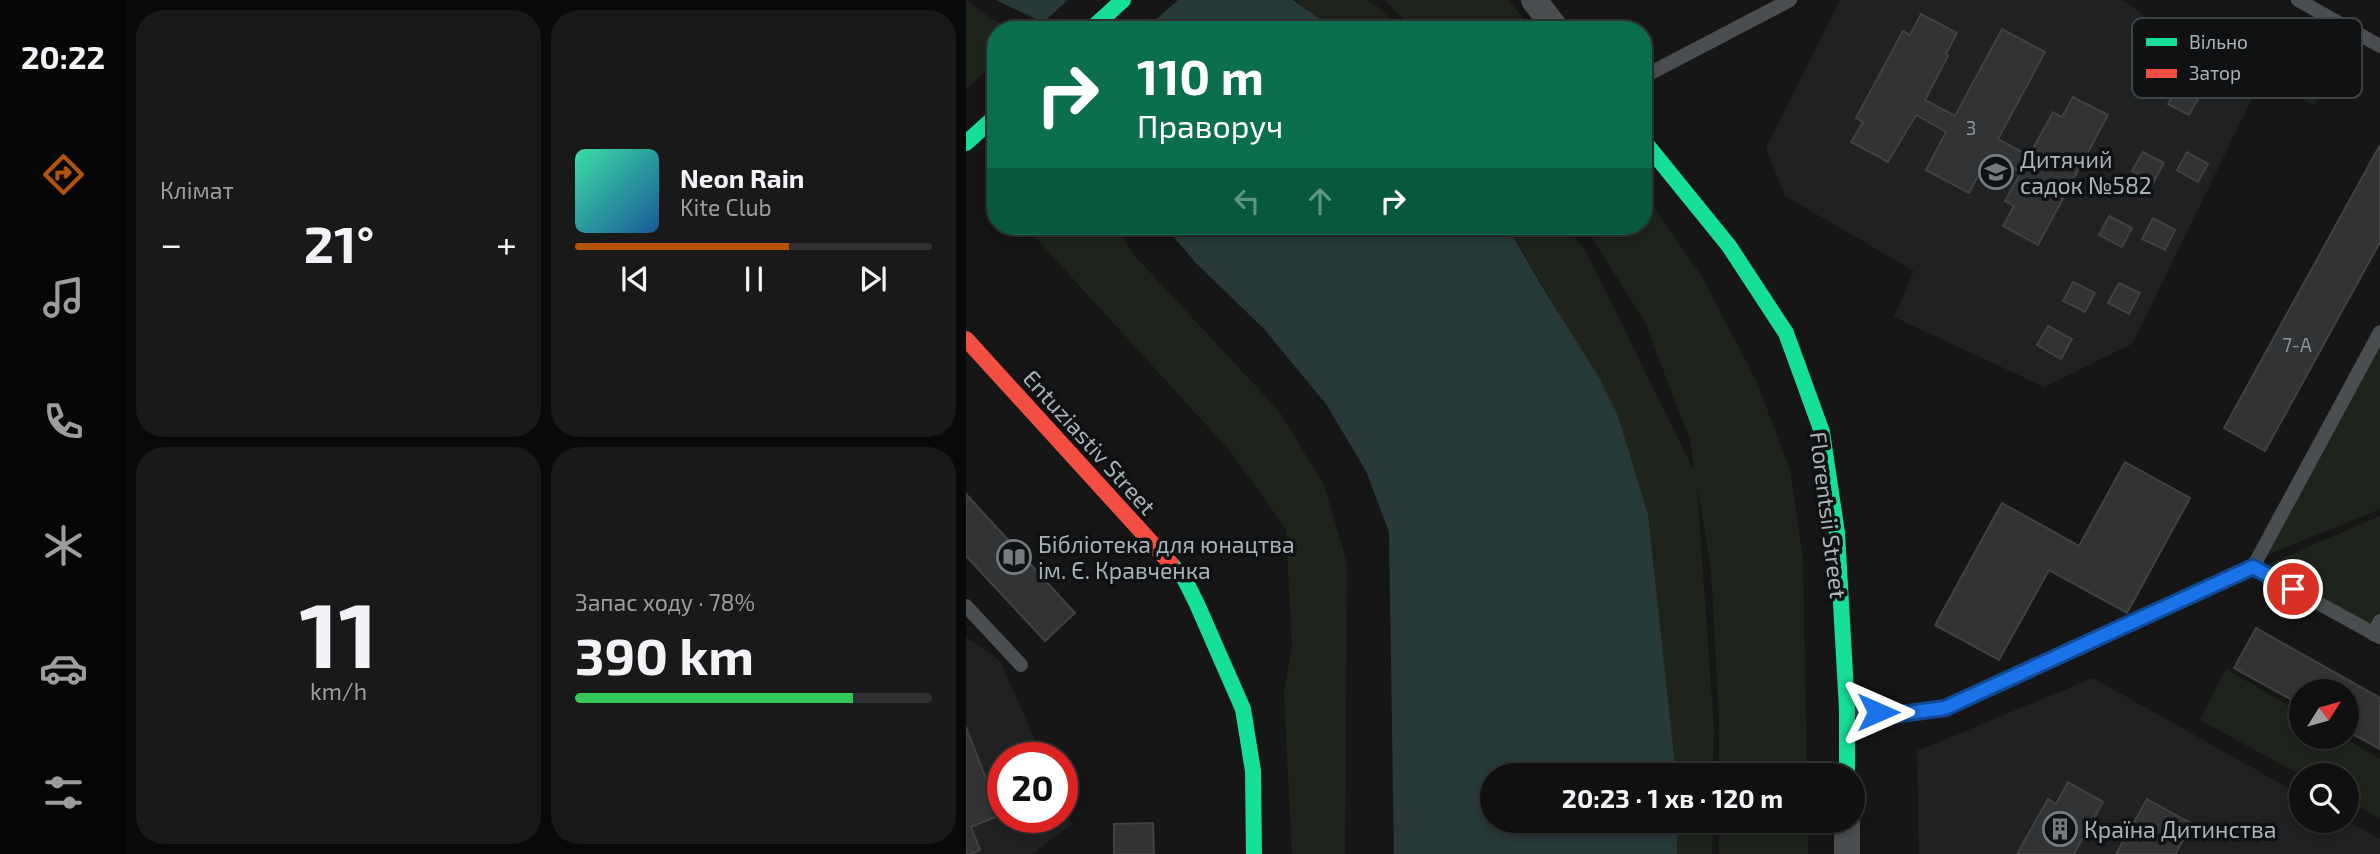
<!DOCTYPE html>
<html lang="uk">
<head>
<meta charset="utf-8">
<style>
  :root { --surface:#101011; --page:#19191a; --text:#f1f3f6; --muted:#9c9d9f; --line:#303031; --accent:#b45309 }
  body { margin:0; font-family:"Exo 2",sans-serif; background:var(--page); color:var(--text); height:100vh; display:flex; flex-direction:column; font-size:26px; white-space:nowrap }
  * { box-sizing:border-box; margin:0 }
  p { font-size:23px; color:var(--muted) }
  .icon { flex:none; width:38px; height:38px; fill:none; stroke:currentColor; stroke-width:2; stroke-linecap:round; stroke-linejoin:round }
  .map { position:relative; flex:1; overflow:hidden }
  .drawer { display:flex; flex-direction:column; gap:10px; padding:10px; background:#090909; width:840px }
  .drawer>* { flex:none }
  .guide { position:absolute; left:21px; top:21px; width:665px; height:214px; border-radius:28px; box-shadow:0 4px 10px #0003,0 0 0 2px var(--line); background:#0b6e4f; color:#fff; overflow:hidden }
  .needle { width:46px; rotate:53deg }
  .tools { position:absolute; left:1323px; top:679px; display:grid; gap:14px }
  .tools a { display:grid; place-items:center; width:70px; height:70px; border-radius:50%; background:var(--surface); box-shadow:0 4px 10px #0003,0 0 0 2px var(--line); font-size:35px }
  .speed { position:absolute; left:21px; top:742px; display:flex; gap:14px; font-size:35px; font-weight:700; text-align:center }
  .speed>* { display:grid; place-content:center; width:91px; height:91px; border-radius:50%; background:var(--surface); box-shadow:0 4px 10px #0003,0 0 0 2px var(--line); line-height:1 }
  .speed .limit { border:10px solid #d22; background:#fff; color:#111 }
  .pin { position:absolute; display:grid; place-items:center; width:60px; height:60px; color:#fff; margin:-30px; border:4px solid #fff; border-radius:50%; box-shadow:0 2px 7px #0007 }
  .me { position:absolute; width:77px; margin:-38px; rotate:90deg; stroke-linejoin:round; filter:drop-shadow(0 0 5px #0008) }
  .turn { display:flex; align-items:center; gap:24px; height:147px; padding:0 35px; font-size:32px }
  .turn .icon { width:91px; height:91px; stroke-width:2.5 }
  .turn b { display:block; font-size:49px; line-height:60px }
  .lanes { display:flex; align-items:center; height:66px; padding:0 35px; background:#0003; justify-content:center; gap:35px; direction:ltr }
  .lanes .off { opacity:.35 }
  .big { font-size:52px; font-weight:700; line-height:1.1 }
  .drawer .tile { flex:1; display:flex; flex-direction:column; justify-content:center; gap:10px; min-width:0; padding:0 24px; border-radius:28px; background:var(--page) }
  .drawer .dial { align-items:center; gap:0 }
  .dial b { font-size:91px; line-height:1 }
  .song { display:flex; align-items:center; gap:21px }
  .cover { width:84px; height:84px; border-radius:10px; background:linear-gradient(135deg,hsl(160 70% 55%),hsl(210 70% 35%)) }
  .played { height:7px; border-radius:4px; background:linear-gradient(90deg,var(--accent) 60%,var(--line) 60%) }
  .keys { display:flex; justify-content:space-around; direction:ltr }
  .heat { display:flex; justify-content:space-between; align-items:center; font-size:38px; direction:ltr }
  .charge { height:10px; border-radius:5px; background:linear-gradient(90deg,#34c759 78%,var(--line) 0) }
  .drawer .tiles { flex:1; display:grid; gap:10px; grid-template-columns:repeat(2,1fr) }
  .trip { position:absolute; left:514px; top:763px; width:385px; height:70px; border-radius:35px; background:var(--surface); box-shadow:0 4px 10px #0003,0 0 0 2px var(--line); font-weight:700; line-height:70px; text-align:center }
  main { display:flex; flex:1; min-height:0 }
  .tab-bar { display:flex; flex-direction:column; width:126px; justify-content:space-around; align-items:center; background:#060607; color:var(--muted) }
  .tab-bar .icon { width:49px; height:49px }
  .tab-bar .on { color:var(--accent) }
  .tab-bar b { font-size:32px; color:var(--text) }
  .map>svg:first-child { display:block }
  .built { fill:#202123 }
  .green { fill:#1e241c }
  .water { fill:#28393a }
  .pier { fill:#161617 }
  .building { fill:#323335; stroke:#3f4143; stroke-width:2 }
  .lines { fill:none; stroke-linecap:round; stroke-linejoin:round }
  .lane { stroke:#4a4e50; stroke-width:14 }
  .street { stroke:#4a4e50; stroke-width:26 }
  .fast { stroke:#16e098; stroke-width:16 }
  .jam { stroke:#f24e42; stroke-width:16 }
  .route-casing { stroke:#114b97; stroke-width:18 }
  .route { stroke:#1a73e8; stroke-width:12 }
  .labels { text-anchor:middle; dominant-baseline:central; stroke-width:7; stroke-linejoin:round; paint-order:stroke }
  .number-label { font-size:19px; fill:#899398 }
  .poi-label { font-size:23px; fill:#a6b3b9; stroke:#101113; text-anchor:start }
  .street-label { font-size:23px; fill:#a6b3b9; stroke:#101113 }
  .key { fill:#101113; stroke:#3d4245; stroke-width:2 }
  .key-label { font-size:19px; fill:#a6b3b9 }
</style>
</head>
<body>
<main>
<nav class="tab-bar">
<b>20:22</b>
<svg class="icon on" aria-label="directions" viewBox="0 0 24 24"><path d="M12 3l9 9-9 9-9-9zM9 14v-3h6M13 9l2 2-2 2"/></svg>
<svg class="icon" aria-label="music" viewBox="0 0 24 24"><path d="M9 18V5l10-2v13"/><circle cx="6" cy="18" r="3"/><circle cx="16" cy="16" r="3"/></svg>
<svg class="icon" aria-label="phone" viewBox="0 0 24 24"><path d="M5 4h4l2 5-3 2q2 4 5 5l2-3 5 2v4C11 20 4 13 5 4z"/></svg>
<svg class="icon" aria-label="climate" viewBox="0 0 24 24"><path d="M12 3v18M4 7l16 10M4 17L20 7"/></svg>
<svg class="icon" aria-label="car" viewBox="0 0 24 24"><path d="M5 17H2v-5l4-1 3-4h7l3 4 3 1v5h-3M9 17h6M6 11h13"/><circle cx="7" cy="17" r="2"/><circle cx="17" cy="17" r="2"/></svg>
<svg class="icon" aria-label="filters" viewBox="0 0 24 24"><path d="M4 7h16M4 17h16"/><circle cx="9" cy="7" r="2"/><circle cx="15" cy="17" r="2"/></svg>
</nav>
<section class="drawer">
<div class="tiles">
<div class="tile"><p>Клімат</p>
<div class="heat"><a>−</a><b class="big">21°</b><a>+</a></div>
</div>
<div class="tile">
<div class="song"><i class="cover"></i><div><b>Neon Rain</b><p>Kite Club</p></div></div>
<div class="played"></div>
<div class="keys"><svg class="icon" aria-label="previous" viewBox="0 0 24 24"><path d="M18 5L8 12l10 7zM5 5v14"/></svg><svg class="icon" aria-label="pause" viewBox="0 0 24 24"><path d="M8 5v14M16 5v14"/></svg><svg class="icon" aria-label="next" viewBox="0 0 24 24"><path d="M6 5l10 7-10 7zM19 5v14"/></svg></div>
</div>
<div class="tile dial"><b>11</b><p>km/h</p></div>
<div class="tile"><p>Запас ходу · 78%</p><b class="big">390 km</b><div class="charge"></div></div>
</div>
</section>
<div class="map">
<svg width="1414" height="854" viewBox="0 0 1414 854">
  <rect width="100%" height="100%" fill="#161617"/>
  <!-- built -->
  <path class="built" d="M874,0h283l130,97 -121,247 -88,43 -150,-70 20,-46 -129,-75 -19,-48z
    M0,637l34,24 43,97h-40v59h59v-14l10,21 -40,30h-66z
    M1127,678l208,117v26h46l33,18v15h-461l-2,-103z"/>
  <!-- green -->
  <path class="green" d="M0,0l26,19 27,11h-23v32l-30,27z
    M329,0h71l12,7 23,23h-69z
    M419,0h124l22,30h-117z
    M1320,44l47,24 -19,37 -47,-24z
    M677,192l59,85 53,101 35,91 13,91 4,215h-88v-55l-8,-150 -14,-85 17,244 -1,46h-54l-41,-359 -110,-190h58l21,28 107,217 -4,-31 -46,-120 -60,-94h59z
    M59,226h92l15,27 147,158 45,74 23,78 -2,291h-53l-8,-161 8,-47 -6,-117 -55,-77z
    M1414,340v169l-113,46z
    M1414,516v114l-116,-64z
    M1260,669l75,44v24h42l37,22v60l-33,-19v-25h-46l-101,-55z
    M698,821h49l-1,33h-44z
    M753,821h89v33h-89z"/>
  <!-- water -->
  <path class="water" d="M30,0h297l42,30h-289l-6,-9z
    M198,226h343l39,67 54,86 18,37 30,99 28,260h-183v46h184v33h-283l-5,-322 -23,-61 -40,-67 -62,-75 -68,-66z"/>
  <!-- pier -->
  <path class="pier" d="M102,0h110l-34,30h-102l-3,-4z"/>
  <!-- building -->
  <path class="building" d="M955,14l36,19 -11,21 2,2 -23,44 30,16 47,-87 43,23 -47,87 31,17 24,-44 9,5 11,-20 35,18 -70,130 -35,-19 11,-20 -9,-5 16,-29 -32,-17 -20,38 -43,-23 20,-38 -30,-17 -28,47 -37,-20 12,-20 -7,-4 47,-87 7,4z
    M1213,85l20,12 -10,18 -21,-11z
    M1414,145v97l-115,209 -41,-23z
    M1177,152l21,11 -11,20 -21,-12z
    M1221,152l21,12 -10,18 -21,-12z
    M1143,216l23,12 -10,19 -23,-12z
    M1187,218l22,12 -10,20 -23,-11z
    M1107,282l22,11 -10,19 -22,-11z
    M1153,283l21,10 -11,21 -21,-11z
    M1082,326l24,13 -11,20 -24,-14z
    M1159,462l65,36 -63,115 -78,-43 -50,90 -64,-35 67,-122 77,43z
    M0,494l109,119 -30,28 -79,-85z
    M1290,628l124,70v51l-33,-18v-40h-46v14l-67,-37z
    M0,727l34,88 -29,12 9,23 -10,4h-4z
    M1102,782l35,20 -29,52h-57l31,-55 8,5z
    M1181,799l45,25 -17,30h-59z
    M187,823l1,31h-40v-30z"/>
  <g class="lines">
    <!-- lane -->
    <path class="lane" d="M1332,0l82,46
      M677,77l147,-77
      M1287,567l127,-235
      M0,606l55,59
      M1407,634l7,-13
      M881,709l46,6 52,-7 308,-141 127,70"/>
    <!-- street -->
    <path class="street" d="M568,0l23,30
      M881,854v-33"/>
    <!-- fast -->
    <path class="fast" d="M124,30l33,-30
      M677,140l86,106 57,87 36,99 15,101 10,176v66
      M0,143l30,-27
      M205,564l13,14 13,26 46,105 10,62 1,83"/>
    <!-- jam -->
    <path class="jam" d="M0,339l205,225"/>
  </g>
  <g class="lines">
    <!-- route casing -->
    <g class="route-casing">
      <path id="route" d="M912,712l15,3 52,-7 308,-141 40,22"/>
    </g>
    <!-- route -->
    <use href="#route" class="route"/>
  </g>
  <!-- icons -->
  <defs>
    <g id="school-ring" transform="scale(1.75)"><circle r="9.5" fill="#101113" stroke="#747c80" stroke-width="1.5"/><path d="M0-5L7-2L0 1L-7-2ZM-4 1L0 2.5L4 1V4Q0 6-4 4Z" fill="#747c80"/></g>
    <g id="library-ring" transform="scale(1.75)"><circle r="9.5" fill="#101113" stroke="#747c80" stroke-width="1.5"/><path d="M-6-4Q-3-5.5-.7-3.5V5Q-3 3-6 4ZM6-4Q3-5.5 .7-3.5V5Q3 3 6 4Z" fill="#747c80"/></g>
    <g id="building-ring" transform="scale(1.75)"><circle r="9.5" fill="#101113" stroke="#747c80" stroke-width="1.5"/><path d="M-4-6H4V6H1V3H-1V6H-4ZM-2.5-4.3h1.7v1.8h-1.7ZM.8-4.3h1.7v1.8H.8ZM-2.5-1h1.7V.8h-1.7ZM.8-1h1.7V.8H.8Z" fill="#747c80"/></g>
  </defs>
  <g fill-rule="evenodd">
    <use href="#school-ring" x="1030" y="172"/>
    <use href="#library-ring" x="48" y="557"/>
    <use href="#building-ring" x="1094" y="829"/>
  </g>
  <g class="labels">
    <!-- number labels -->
    <g class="number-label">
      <text x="1005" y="127">3</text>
      <text x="1331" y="344">7-А</text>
    </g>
    <!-- poi labels -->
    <g class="poi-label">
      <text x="1054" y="159">Дитячий<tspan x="1054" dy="26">садок №582</tspan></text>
      <text x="72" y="544">Бібліотека для юнацтва<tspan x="72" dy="26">ім. Є. Кравченка</tspan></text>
      <text x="1118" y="829">Країна Дитинства</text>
    </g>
    <!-- street labels -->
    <g class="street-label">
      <text transform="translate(124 442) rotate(48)">Entuziastiv Street</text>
      <text transform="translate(863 515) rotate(83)">Florentsii Street</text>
    </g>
  </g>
  <!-- legend -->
  <rect x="1166" y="18" width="230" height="80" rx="10" class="key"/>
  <rect x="1180" y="38" width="31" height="8" fill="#16e098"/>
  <rect x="1180" y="69" width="31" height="9" fill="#f24e42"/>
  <g class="key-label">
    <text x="1223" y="49">Вільно</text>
    <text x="1223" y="80">Затор</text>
  </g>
</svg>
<div class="tools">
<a><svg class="needle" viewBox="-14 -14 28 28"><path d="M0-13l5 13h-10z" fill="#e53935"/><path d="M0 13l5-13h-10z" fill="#9c9d9f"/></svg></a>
<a><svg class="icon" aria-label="search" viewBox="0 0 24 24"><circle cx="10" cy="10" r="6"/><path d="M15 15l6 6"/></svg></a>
</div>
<div class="speed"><div class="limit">20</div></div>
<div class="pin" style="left:1327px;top:589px;background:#d93025"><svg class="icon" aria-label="arrive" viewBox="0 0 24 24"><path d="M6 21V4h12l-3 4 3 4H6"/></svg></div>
<svg class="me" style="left:912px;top:712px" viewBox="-20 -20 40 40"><path d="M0-17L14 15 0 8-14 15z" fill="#1a73e8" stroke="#fff" stroke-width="4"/></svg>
<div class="trip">20:23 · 1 хв · 120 m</div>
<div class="guide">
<div class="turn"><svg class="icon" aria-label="right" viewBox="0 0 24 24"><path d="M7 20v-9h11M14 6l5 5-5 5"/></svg><div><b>110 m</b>Праворуч</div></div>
<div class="lanes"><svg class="icon off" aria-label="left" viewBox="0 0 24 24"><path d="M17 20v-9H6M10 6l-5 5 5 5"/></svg><svg class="icon off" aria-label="ahead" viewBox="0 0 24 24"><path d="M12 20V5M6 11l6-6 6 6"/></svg><svg class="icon" aria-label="right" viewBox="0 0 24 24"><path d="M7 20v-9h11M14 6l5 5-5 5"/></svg></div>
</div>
</div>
</main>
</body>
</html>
